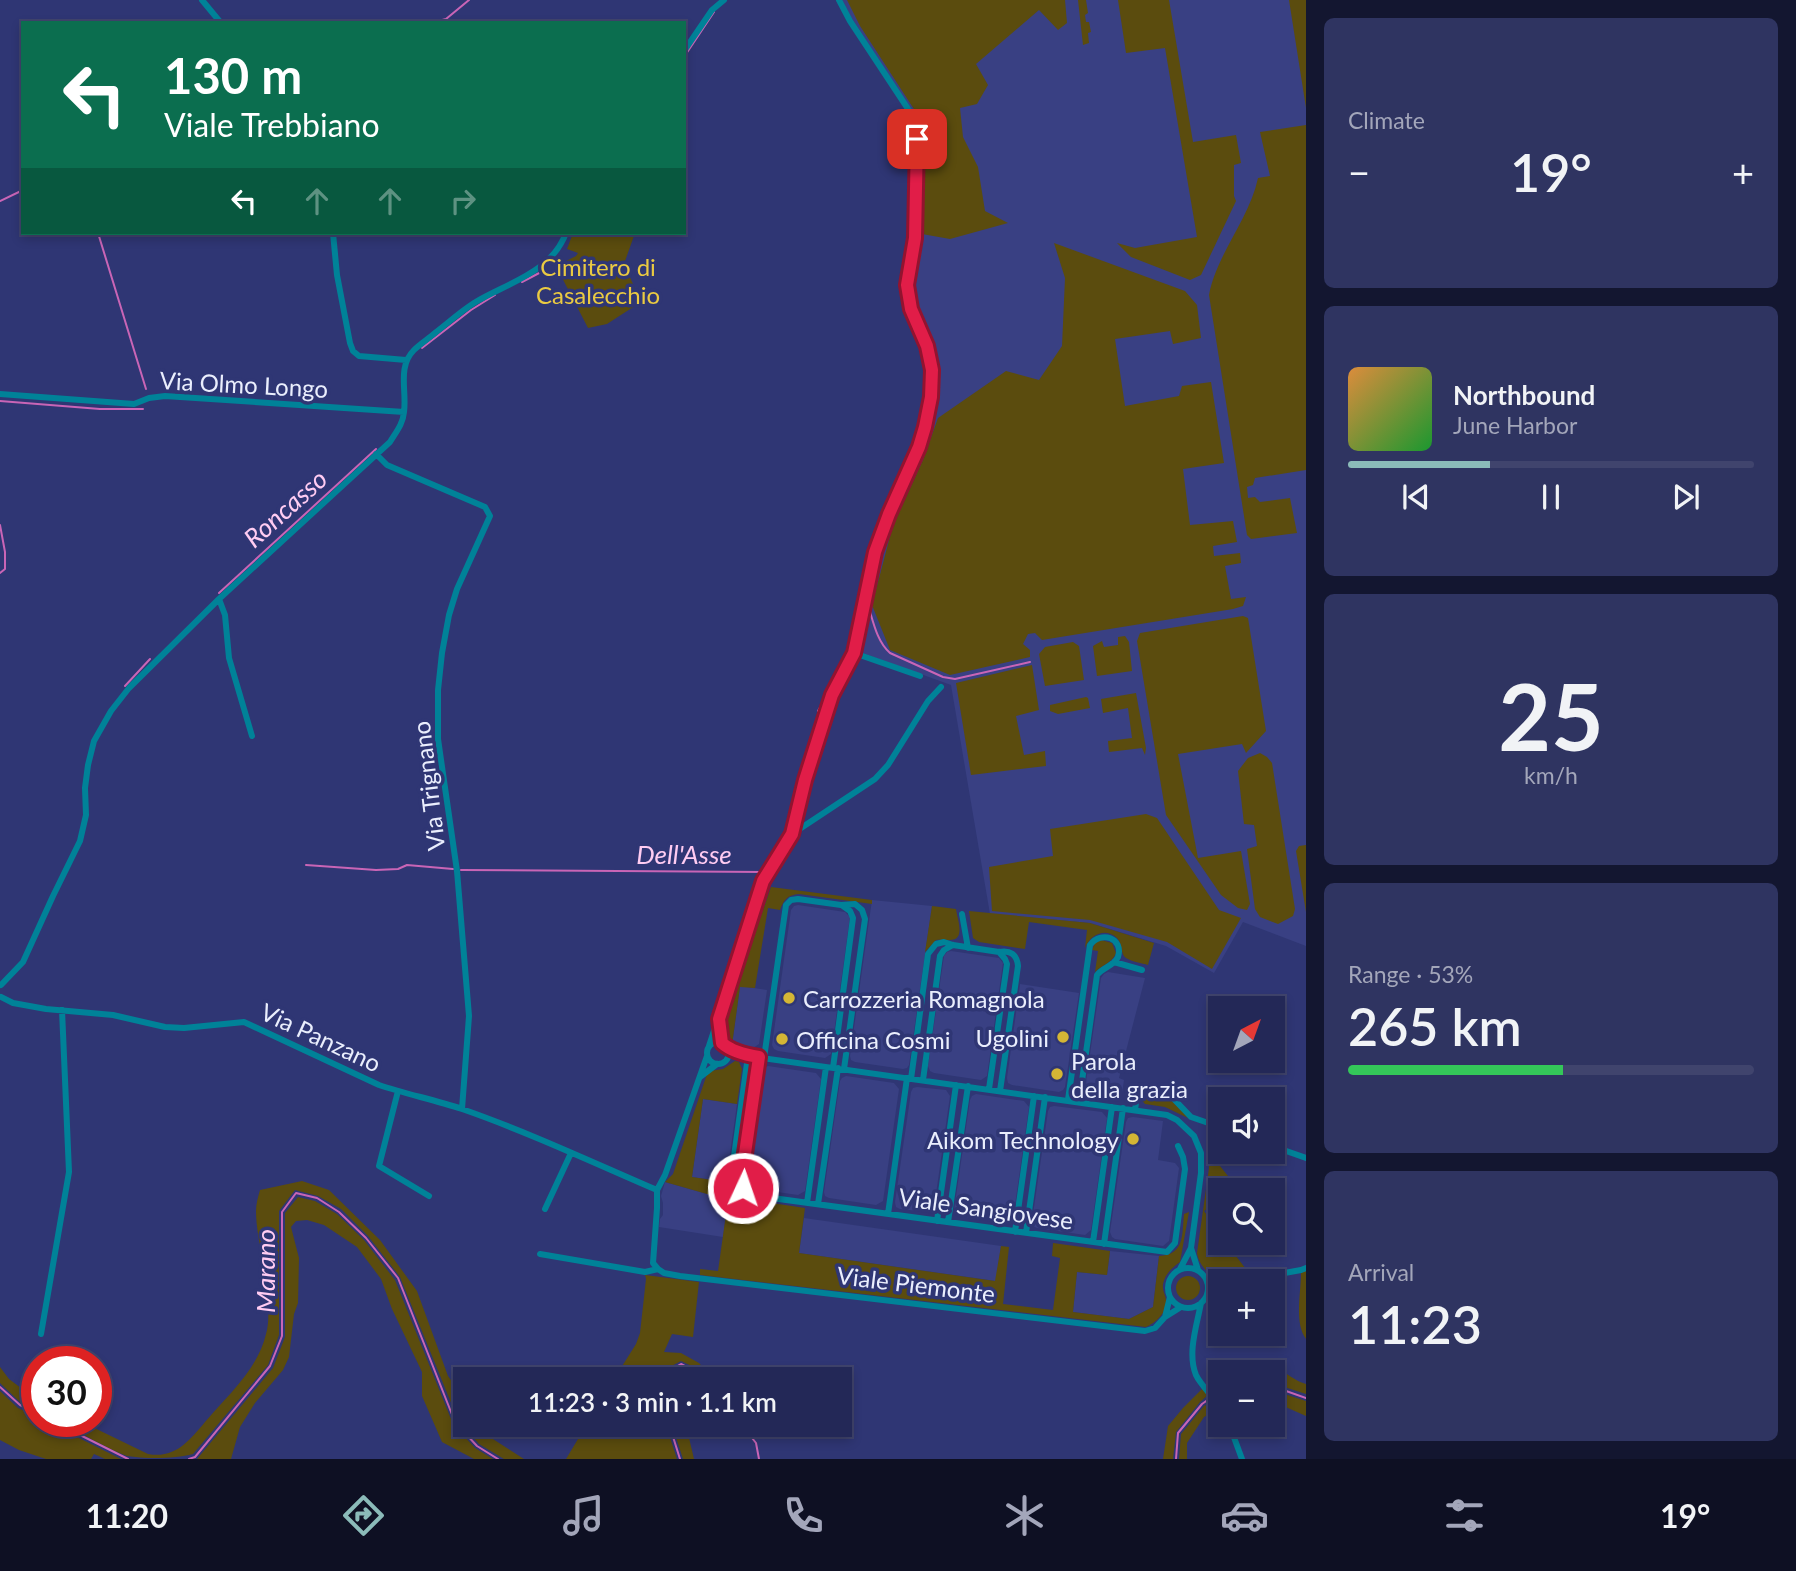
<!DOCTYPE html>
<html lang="en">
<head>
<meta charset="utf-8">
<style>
  :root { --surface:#232857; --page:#2f3461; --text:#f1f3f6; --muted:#a3a6ba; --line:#40446d; --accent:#8bbbb9 }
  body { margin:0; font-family:Lato,sans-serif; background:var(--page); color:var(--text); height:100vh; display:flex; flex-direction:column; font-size:26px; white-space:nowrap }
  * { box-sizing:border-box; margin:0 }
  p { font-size:23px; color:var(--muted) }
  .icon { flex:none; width:38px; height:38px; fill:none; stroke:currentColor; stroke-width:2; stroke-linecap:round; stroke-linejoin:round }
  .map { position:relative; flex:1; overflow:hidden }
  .panel { display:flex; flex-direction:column; gap:18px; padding:18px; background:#131630; width:490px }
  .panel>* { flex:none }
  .guide { position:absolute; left:21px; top:21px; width:665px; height:214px; border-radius:0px; box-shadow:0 4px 10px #0003,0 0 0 2px var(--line); background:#0b6e4f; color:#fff; overflow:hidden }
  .needle { width:46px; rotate:41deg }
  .tools { position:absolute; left:1208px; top:996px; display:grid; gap:14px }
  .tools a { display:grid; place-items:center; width:77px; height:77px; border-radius:0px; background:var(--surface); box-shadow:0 4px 10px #0003,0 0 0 2px var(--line); font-size:35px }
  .speed { position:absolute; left:21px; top:1346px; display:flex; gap:14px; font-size:35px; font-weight:700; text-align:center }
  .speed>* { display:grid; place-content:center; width:91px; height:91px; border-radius:50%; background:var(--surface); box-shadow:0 4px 10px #0003,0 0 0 2px var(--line); line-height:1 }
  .speed .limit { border:10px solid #d22; background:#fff; color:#111 }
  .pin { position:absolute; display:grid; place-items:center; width:60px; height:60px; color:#fff; margin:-30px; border-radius:14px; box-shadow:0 4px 10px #0006 }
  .me { position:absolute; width:77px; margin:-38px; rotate:3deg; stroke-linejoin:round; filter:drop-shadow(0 0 5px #0008) }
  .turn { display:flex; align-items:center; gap:24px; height:147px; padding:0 28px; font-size:32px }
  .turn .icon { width:91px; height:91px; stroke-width:2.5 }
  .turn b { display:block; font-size:49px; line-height:60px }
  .lanes { display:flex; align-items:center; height:66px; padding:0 28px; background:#0003; justify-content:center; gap:35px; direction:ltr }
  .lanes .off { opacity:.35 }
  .big { font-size:52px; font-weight:600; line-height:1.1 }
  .panel .card { flex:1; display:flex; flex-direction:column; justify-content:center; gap:10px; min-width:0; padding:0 24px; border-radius:10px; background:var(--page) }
  .panel .dial { align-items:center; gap:0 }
  .dial b { font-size:91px; line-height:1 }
  .song { display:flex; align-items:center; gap:21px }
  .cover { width:84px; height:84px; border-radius:10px; background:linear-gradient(135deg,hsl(30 70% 55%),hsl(130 70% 35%)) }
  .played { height:7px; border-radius:4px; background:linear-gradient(90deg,var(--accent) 35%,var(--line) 35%) }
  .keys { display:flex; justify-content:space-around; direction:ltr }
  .heat { display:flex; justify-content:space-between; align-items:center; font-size:38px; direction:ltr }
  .charge { height:10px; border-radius:5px; background:linear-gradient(90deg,#34c759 53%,var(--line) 0) }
  .trip { position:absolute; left:453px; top:1367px; width:399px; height:70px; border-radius:0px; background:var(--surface); box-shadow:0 4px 10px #0003,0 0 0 2px var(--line); font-weight:600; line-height:70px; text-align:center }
  .tabs { display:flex; height:112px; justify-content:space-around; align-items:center; background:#0e1023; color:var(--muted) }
  .tabs .icon { width:49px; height:49px }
  .tabs .on { color:var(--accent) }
  .tabs b { font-size:32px; color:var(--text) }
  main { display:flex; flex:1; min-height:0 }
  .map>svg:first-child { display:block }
  .built { fill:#394083 }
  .green { fill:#5b4c0e }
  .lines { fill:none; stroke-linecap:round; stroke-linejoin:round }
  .stream { stroke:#c965b6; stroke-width:2 }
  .minor { stroke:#008298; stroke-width:6 }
  .route-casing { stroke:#92132f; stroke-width:18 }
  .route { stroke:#e11d48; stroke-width:12 }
  .poi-dot { fill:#d4b635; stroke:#2f3674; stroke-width:2.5 }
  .labels { text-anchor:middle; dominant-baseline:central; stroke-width:7; stroke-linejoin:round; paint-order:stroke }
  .park-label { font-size:24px; fill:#eaca42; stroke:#2f3674 }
  .street-label { font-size:24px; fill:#eaeefd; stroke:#2f3674 }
  .poi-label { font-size:24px; fill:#eaeefd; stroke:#2f3674; text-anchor:start }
  .water-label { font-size:26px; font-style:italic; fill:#ffccf2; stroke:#2f3674 }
</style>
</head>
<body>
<main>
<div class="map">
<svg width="1306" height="1459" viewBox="0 0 1306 1459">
  <rect width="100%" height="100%" fill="#2f3674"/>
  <!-- built -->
  <path class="built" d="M842,0h464v946l-63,-24 -29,51 -48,-27 -76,-23 -100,-9 -39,-229 -94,-34 25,-115 36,-79 18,-71 -2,-27 -22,-59 -3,-16 9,-42 1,-113 -3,-12 -65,-100z
    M872,900l60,6 -23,159 -2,3 -4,1 -48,-7 -4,-2 -1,-4z
    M798,905l47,7 5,5 -19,137 -6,4 -47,-7 -4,-2 -2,-4 19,-135 3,-4z
    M951,951l48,7 4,5 -16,113 -6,4 -47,-7 -4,-2 -2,-5 16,-110 3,-4z
    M1108,972l37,6 -26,100 5,2 -3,20 -31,-5 -4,-2 -1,-4 16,-111 3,-4z
    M1020,984l59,9 -14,94 -2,3 -4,2 -47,-7 -4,-2 -1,-5z
    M740,986l27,4 -8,54 -6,4 -21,-3z
    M768,1066l48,7 5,6 -16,112 -7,4 -47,-7 -4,-2 -1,-5 15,-110 3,-3z
    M846,1076l48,7 5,6 -16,112 -7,4 -47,-7 -4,-2 -1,-4 16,-111 2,-3z
    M917,1087l29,3 4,6 -16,112 -2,3 -4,1 -28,-3 -4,-2 -1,-5 16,-110 2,-4z
    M976,1094l48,7 5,6 -16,112 -3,3 -4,1 -47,-7 -4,-2 -1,-4 16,-110 2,-4z
    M703,1099l34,5 -11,78 -34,-5z
    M1054,1106l48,6 5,6 -16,112 -6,5 -48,-7 -4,-2 -1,-5 16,-110 2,-4z
    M1133,1117l30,4 -5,39 17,3 4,5 -10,73 -6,5 -48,-7 -3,-2 -2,-5 16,-110 2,-4z
    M665,1182l63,18 -5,37 -64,-10 1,-8 3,-4v-12l-2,-7z
    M804,1218l197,28 -5,35 -197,-28z
    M1110,1251l49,5 -6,51 -24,12 -56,-7 4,-40 30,3z"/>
  <!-- green -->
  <path class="green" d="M847,0h218l2,23 -9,7 -19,-20 -63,54 12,21 -11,19 -17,4 3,29 15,30 7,44 23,12 -58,16 -28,-5 -1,-114 -61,-94z
    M1078,0h8l2,13 -3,2 1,7h3l2,10 -3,1 1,10 -6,2z
    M1118,0h51l24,142 43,-7 5,28 -7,2v31l2,5 -35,74 -11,5 -59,-23 -14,-14 18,5 62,-11 -32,-189 -39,5z
    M1289,0h17v108z
    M1306,125v345l-51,8 -2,7 -6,2 1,11 7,-1 5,5 30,-4 7,35 -46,6 -4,-4 -38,-240c8,-42 40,-75 49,-117l12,-2 -10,-44z
    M573,233h62l-11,31 17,38 -34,22 -19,4 -32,-62 20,-10 2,-3 -11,-4z
    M1054,243l131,48 12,14 4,33 -28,6 -3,-13 -55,8 10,67 54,-10 3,-10 29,-4 13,81 -41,6 7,56 43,-4 4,21 -24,4 1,10 26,-3 1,10 -16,3 6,33 15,-2 -3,9 -10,3 -191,31 -7,-7 -7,1 -5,10 7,6v7l-80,18 -60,-25 -18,-45 21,-80 30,-65 15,-42 68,-47 33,9 23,-34 3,-68z
    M1243,616l5,2 18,113 -20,22 -4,-9 -64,10 20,104 43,-7 9,53 -3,6 -9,-2 -17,-13 -55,-80 -29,-174 3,-8z
    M1125,636l4,6 3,29 -35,5 -4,-30 9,-5 2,6 14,-2v-8z
    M1073,642l6,4 5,34 -39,6 -6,-32 6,-7z
    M1032,665l7,45 -23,6 8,39 21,-4 1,15 -75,9 -15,-92z
    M1136,693l10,55 -1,7 -3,-7 -33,4 -1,-11 24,-3 -4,-30 -25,5 -2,-14z
    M1086,697l2,1 2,10 -32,6 -8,-3v-6z
    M1260,753l7,4 5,6 23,146 -2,7 -15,8 -18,-7 -5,-8 -8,-60 10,-3 -3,-21 -10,-1 -6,-53 10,-13z
    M1146,814l11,4 62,92 22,8 -29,51 -45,-27 -77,-22 -98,-9 -3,-44 64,-11 -3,-27z
    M1306,845v67l-10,-61 3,-5z
    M771,887l101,13v4l-73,-10c-11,1 -15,5 -19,16l-12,-2 -13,80 -15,-1 -8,58 -7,-9 -2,-11z
    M932,906l24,3c1,8 8,26 -1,30 -5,2 -14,0 -19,1l-11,12z
    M969,911l121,12 64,20 -6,22c-6,-2 -16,-3 -22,-7 -6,-4 -3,-14 -9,-20 -12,-11 -27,-3 -32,10l2,-18 -58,-8 -4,27 -46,-7 -6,-4z
    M1101,940l11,3 4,10c-4,10 -14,12 -21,19l3,-21 -6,-1 3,-7z
    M735,1061l4,1 3,7 -5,35 -34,-5 -11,78 34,5 6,11 6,5 67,10 -6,45 196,28 6,-35 8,1 -6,57 50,6 7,-52 -8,-2 1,-13 57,8 -3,24 -30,-3 -4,40 56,7 24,-12 6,-51c26,-1 23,-22 25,-42l5,-2 -9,50c-8,6 -15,12 -17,22 -1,7 3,11 3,17 1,12 -11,22 -20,26l-446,-52v-6l18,2 10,-71 -63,-18 8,-8 34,-100 3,-3 13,-2z
    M1142,1087l27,11 21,21 -25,-12 -20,-3 -5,-6z
    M1208,1151l28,35 -5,4h-11v9l-16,12 16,22v9l6,1 23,30c-21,7 -29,15 -45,-5 -4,-5 -6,-9 -7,-15l12,-85z
    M302,1181l27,9 51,50 37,51 31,85 17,24 1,24 11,1 2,5 45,29h-20l-25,-15 -21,-24 -58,-143 -32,-41 -27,-27 -23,-13 -23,-6 -16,21v124l-11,30 -75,89c-18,5 -48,5 -66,2 -21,-8 -48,-24 -69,-35h22l68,33c27,5 41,-13 57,-32 22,-26 53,-53 61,-88 6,-20 -1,-53 -4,-75 -2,-15 -6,-32 -6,-48 0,-7 2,-14 4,-21z
    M298,1197l17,4 22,13 27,26 31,40 58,144 22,24 18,11h-19l-32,-17 -20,-46v-24l-30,-63 -11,-30 -24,-32 -33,-22 -17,-5 -11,1 -5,6 8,31 -1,45 -4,11 -5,43 -6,13 -28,33 -15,24 -9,32h-34l76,-91 12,-31v-124z
    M1306,1271v68c-12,-16 -5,-46 -5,-66z
    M645,1275l54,7 -6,55 -21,-3 -8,18 17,1 18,10 15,16h-7l-7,-9 -19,-9 -15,8 -1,10h-51l22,-35 4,-11 6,-54z
    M1176 1288a12 12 0 1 1 24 0a12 12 0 1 1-24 0Z
    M1238,1364c15,1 33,3 47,9 7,4 13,9 21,11v10l-34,-11v-11h-46z
    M0,1367l9,12 28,21v10l-16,-7 -21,-20z
    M1203,1388l5,7 -8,7 -24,30 -3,27h-10l5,-33 15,-18z
    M1272,1390l34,11v15l-34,-15z
    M0,1391l18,17 19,9v4h8l76,38h-16l-11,-5 -3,5h-45l-27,-9 -19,-10z
    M1213,1401l6,8 -15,8 -17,26v16h-8l2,-25 23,-28z
    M587,1424l79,1 11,34h-111z
    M672,1425h14l8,34h-11z"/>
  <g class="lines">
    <!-- stream -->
    <path class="stream" d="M431,23l15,-4 23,-19
      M684,57l30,-45
      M0,201l23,-11
      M98,233l48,156
      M522,282l21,-11
      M422,348l49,-38 24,-15
      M0,401l100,8h43
      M0,525l5,27v17l-5,4
      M219,593l157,-144
      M868,605c5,16 9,37 22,48l53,24 12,2 75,-17
      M857,622l3,-19
      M125,686l25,-27
      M818,711l21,-37
      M789,834l21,-94
      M306,865l70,5 22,-1 9,-4 46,4
      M461,870l305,2
      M668,1379l1,-8 12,-7 17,9 5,6
      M1272,1386l34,12
      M0,1387l20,18 17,9
      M1214,1396l6,-4
      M52,1421l76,38
      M669,1424l11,35
      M741,1424l15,19 3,16
      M189,1459l6,-2 75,-91 12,-30v-124l14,-19 21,5 22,14 27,26 32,40 57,144 22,24 21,13
      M1176,1459l2,-26 24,-29 7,-5"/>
    <!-- minor -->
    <path class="minor" d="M202,0l19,23
      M684,51l28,-41 12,-10
      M333,233l4,42 13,68 3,8 6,5 47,4
      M0,394l134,10 15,-6 16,-2 239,16
      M376,454l11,11 98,42 5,9 -33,73 -8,26 -7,38 -4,37v49l19,132 12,145 -7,93
      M219,599l6,16 4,43 23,78
      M854,653l66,23
      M792,834l13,-53 27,-86 22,-42 21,-101 14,-38 30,-67 12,-50 1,-27 -5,-24 -16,-37 -4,-24 8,-47 2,-99 -3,-21 -64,-97 -11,-21
      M962,914l6,34
      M1114,962l28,8
      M1,985l22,-23 30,-66 27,-55 6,-26 -1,-27 3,-23 6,-24 17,-30 18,-23 90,-89 171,-157c6,-10 13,-18 14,-30 3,-21 -7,-45 10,-62 6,-6 14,-11 21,-17 13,-10 25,-21 39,-30 33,-20 77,-30 92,-70
      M1,997l12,6 33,6 67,6 52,12 19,1 60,-6 135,63c27,9 56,15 83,24 66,23 130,53 195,81
      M720,1021l2,22
      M707 1053a11 11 0 1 1 22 0a11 11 0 1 1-22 0Z
      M709,1046l54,-165 29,-47 83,-55 13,-14 40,-64 13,-14
      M727,1048l21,8 419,59 10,5 17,16 7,17v20l-10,75 -11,21
      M748,1056l-17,122c0,14 7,18 19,17l417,57 8,-9 10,-74 -2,-12 -5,-11
      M764,1058l22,-153 5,-5 7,-1 43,6 14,-1 7,6 3,9 -21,150
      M833,1068l20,-150 -3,-7 -7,-5
      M700,1077l17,-13
      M911,1079l17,-125 8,-10 8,-2 9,3 46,7c11,-2 18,2 19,14l-18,125
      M923,1080l17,-124 4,-6 9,-5
      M1152,1087l18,8 21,22 29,10
      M989,1089l18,-125 -2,-5 -6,-7
      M398,1091l-19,75 50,30
      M1068,1100l22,-155c11,-15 34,-7 28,12 -4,9 -15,10 -21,18l-18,127
      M1135,1110l3,-22
      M1272,1146l34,12
      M750,1195l-7,-7 -2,-7 18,-124
      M807,1203l19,-136
      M818,1204l20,-136
      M545,1209l26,-56
      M888,1214l19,-136
      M937,1221l19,-136
      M948,1222l20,-136
      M1015,1232l19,-136
      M1026,1233l19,-136
      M1093,1242l19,-135
      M1104,1244l19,-136
      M1191,1248l7,22
      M540,1254l105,18 13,-3
      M1168 1288a20 20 0 1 1 40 0a20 20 0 1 1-40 0Z
      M658,1269l6,4 16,3 465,55 10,-3 10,-11 16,-10
      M658,1269l-5,-6 4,-55v-18l8,-15 42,-119
      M1206,1277l14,7
      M1240,1281l61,-11 5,-2
      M1208,1296l12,-7
      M1201,1303c-4,22 -14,50 -5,72 4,9 18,23 24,32
      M1165,1317l5,-20
      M41,1334l28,-162 -7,-162
      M1229,1424l13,35"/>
  </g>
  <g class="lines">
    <!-- route casing -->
    <g class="route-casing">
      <path id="route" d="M743,1188l-2,-7 18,-124c-13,-2 -27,-5 -37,-14l-3,-24 44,-138 29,-47 13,-54 27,-85 22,-42 21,-101 14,-38 30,-67 6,-20 6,-30 1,-27 -5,-24 -16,-37 -4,-24 8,-47 2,-99"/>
    </g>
    <!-- route -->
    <use href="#route" class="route"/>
  </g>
  <!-- markers -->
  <g class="poi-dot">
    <circle cx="789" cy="998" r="7"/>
    <circle cx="1063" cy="1037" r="7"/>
    <circle cx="782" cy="1039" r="7"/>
    <circle cx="1057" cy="1074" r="7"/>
    <circle cx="1133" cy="1139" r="7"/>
  </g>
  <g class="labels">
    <!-- park labels -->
    <g class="park-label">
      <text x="598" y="266">Cimitero di<tspan x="598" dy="28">Casalecchio</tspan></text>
    </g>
    <!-- street labels -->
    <g class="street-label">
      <text transform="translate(244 384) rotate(3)">Via Olmo Longo</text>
      <text transform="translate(428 786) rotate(-97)">Via Trignano</text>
      <text transform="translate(321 1037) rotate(25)">Via Panzano</text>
      <text transform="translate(986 1208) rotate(8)">Viale Sangiovese</text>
      <text transform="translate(916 1284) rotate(7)">Viale Piemonte</text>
    </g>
    <!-- poi labels -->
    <g class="poi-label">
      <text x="803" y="998">Carrozzeria Romagnola</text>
      <text x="1049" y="1037" text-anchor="end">Ugolini</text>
      <text x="796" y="1039">Officina Cosmi</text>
      <text x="1071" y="1060">Parola<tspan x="1071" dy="28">della grazia</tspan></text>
      <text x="1119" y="1139" text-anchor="end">Aikom Technology</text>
    </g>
    <!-- water labels -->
    <g class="water-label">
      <text transform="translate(285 508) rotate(-42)">Roncasso</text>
      <text x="684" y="854">Dell'Asse</text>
      <text transform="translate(265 1271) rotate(-90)">Marano</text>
    </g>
  </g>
</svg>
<div class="tools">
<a><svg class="needle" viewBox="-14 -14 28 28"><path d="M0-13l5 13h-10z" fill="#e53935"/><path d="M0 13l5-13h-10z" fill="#a3a6ba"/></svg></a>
<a><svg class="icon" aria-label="sound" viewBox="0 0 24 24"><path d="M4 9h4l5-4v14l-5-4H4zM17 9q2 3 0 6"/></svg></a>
<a><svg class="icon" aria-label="search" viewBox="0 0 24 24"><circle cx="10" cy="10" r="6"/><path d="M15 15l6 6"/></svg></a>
<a>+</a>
<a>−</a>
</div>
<div class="speed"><div class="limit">30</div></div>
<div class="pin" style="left:917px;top:139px;background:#d93025"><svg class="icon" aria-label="arrive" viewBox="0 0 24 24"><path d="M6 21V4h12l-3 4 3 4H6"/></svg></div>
<svg class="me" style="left:743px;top:1188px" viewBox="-20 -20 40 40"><circle r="17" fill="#e11d48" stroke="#fff" stroke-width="3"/><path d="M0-11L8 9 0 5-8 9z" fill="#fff"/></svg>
<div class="trip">11:23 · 3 min · 1.1 km</div>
<div class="guide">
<div class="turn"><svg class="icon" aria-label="left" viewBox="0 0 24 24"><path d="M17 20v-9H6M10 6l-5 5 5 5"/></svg><div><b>130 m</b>Viale Trebbiano</div></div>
<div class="lanes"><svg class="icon" aria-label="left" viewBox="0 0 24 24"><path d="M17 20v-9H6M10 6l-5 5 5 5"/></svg><svg class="icon off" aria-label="ahead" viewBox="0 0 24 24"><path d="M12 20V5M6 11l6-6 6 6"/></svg><svg class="icon off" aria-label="ahead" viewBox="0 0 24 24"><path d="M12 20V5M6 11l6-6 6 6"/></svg><svg class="icon off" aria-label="right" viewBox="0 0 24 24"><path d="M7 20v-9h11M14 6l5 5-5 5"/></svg></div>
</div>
</div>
<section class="panel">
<div class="card"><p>Climate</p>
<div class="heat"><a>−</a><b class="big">19°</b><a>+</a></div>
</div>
<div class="card">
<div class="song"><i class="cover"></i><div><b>Northbound</b><p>June Harbor</p></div></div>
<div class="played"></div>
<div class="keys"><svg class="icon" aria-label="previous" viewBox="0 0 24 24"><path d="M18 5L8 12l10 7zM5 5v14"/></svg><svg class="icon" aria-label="pause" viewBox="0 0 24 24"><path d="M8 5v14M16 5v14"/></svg><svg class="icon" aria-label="next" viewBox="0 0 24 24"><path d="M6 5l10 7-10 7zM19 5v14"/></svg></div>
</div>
<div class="card dial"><b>25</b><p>km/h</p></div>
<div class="card"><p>Range · 53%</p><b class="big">265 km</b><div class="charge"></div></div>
<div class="card"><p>Arrival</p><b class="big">11:23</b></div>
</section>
</main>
<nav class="tabs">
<b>11:20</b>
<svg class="icon on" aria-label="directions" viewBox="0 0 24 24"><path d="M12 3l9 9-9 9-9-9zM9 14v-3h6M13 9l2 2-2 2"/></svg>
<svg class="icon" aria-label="music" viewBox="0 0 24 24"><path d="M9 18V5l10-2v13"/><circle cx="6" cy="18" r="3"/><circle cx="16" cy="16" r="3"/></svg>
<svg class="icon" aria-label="phone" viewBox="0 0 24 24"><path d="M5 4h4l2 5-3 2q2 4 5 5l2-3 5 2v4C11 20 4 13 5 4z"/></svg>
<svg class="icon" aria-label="climate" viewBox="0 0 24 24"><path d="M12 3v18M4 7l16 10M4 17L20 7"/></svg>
<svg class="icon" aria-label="car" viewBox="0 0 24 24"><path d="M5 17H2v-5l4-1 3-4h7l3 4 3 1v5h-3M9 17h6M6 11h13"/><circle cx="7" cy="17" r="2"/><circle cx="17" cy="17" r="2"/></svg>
<svg class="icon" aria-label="filters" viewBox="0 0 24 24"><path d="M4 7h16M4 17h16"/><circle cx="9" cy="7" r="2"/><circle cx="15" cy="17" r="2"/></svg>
<b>19°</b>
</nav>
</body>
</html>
